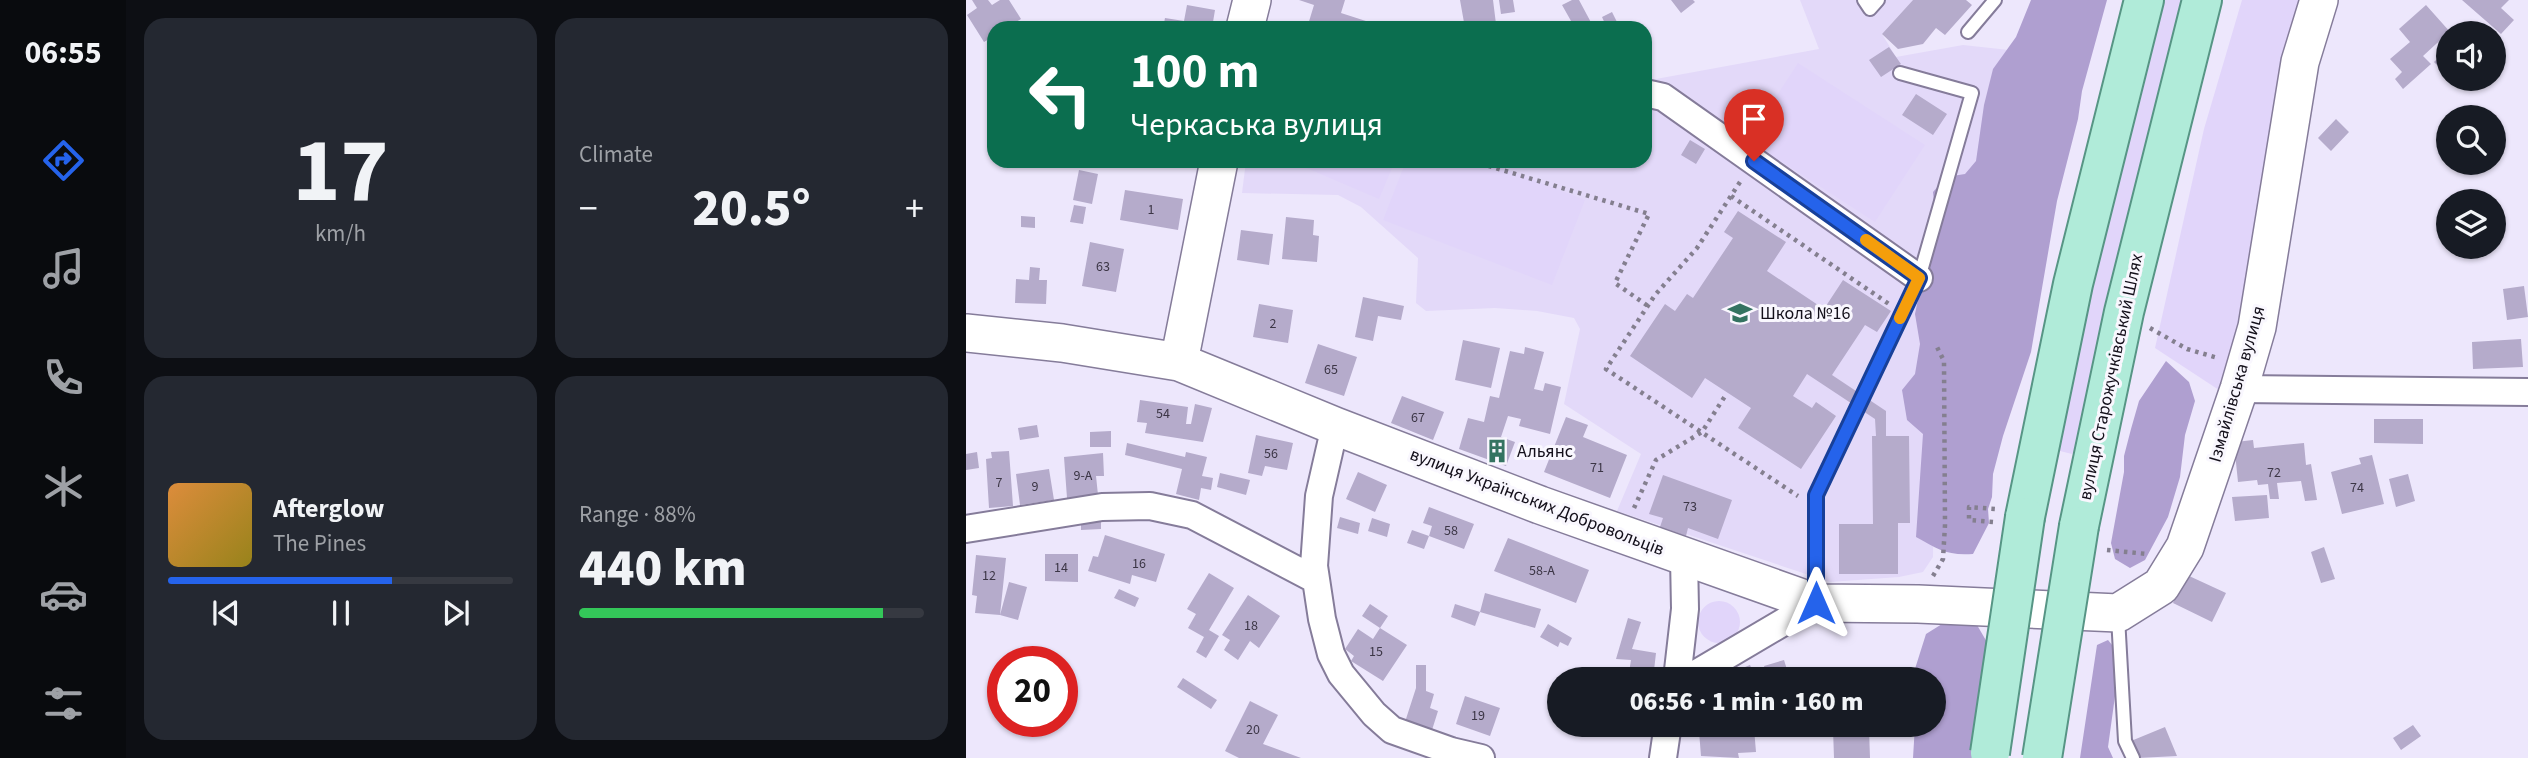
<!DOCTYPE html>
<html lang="en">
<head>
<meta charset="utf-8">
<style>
  :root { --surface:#171b24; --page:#242831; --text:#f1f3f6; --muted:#9ea1a6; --line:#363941; --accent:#2563eb }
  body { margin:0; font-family:"Source Sans 3",sans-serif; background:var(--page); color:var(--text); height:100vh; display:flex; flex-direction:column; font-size:26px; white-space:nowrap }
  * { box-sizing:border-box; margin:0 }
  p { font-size:23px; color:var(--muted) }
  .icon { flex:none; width:38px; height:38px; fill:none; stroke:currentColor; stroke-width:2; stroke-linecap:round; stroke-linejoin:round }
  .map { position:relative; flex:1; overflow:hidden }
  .panel { display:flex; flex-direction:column; gap:18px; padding:18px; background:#0d0f14; width:840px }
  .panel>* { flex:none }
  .banner { position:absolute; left:21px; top:21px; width:665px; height:147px; border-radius:21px; box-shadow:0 2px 5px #0004; background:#0b6e4f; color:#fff; overflow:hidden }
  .buttons { position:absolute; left:1470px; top:21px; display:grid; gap:14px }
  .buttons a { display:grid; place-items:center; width:70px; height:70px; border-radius:50%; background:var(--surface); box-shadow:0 2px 5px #0004; font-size:35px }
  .speed { position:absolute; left:21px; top:646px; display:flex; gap:14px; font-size:35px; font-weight:700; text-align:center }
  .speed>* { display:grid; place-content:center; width:91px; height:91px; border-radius:50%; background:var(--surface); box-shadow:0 2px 5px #0004; line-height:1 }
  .speed .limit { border:10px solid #d22; background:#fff; color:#111 }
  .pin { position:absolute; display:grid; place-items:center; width:60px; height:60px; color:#fff; margin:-72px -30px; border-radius:50% 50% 50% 0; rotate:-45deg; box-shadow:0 0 7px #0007 }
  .pin .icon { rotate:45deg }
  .me { position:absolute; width:77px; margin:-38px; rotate:0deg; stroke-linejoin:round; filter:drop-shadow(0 0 5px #0008) }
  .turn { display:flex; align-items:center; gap:24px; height:147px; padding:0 28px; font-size:32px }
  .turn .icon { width:91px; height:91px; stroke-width:2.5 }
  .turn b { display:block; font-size:49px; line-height:60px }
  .big { font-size:52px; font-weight:800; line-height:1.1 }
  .panel .card { flex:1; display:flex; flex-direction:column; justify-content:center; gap:10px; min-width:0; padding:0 24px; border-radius:21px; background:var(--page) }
  .panel .dial { align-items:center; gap:0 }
  .dial b { font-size:91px; line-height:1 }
  .song { display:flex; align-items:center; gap:21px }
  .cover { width:84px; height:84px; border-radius:10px; background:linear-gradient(135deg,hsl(30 70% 55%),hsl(50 70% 35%)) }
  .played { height:7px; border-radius:4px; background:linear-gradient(90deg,var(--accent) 65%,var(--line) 65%) }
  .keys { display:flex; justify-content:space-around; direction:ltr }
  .heat { display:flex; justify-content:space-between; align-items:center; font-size:38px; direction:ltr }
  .charge { height:10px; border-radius:5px; background:linear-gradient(90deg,#34c759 88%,var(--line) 0) }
  .panel .tiles { flex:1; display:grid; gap:18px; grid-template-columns:repeat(2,1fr) }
  .trip { position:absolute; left:581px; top:667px; width:399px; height:70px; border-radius:35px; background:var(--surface); box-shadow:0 2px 5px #0004; font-weight:800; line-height:70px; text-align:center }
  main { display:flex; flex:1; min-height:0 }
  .tab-bar { display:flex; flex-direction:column; width:126px; justify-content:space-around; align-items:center; background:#090b0e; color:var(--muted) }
  .tab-bar .icon { width:49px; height:49px }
  .tab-bar .active { color:var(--accent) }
  .tab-bar b { font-size:32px; color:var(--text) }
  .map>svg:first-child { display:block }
  .built { fill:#e3d9f9 }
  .green { fill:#e1d5fa }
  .forest { fill:#af9fd0 }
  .building { fill:#b5abcb }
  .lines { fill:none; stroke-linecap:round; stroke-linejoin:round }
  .lane-casing { stroke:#857c9a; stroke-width:16 }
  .street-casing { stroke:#857c9a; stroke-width:30 }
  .secondary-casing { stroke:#857c9a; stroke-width:40 }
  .primary-casing { stroke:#579585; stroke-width:42 }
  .path { stroke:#847f8f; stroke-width:4.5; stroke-dasharray:3.5 5; stroke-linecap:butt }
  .lane { stroke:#fff; stroke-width:12 }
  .street { stroke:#fff; stroke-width:26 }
  .secondary { stroke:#fff; stroke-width:37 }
  .primary { stroke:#b0ebd9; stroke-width:38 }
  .primary-bridge-casing { stroke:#579585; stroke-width:42; stroke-linecap:butt }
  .primary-bridge { stroke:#b0ebd9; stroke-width:38 }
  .route-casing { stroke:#184099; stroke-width:18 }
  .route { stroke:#2563eb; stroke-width:12 }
  .slow { stroke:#f59e0b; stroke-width:12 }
  .labels { text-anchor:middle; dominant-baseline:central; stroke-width:6; stroke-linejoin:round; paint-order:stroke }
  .number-label { font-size:14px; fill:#3c3646 }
  .poi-label { font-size:18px; fill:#130f1a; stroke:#f9f7fe; text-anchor:start }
  .street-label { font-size:18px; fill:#130f1a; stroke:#f9f7fe }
</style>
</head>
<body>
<main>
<nav class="tab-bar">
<b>06:55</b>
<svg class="icon active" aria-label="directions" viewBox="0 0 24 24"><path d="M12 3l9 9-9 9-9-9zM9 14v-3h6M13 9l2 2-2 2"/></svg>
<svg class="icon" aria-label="music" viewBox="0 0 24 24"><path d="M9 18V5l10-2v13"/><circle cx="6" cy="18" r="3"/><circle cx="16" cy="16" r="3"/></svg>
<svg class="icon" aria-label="phone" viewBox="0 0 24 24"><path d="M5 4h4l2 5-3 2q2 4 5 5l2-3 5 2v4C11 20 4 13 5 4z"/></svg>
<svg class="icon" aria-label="climate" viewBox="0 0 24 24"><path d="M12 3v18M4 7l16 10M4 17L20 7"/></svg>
<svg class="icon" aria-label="car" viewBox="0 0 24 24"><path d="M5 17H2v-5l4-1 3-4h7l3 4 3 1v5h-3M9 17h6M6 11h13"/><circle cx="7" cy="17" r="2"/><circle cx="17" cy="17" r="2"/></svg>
<svg class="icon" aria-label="filters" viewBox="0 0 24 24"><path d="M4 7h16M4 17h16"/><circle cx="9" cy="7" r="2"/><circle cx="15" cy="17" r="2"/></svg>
</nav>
<section class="panel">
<div class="tiles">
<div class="card dial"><b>17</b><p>km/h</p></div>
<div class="card"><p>Climate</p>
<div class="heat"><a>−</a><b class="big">20.5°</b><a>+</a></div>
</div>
<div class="card">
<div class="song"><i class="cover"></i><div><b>Afterglow</b><p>The Pines</p></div></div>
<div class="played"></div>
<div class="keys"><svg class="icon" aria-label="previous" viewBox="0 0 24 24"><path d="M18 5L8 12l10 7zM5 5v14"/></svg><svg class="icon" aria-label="pause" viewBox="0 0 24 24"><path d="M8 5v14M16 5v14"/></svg><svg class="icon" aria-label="next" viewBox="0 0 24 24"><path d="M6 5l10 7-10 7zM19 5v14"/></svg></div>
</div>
<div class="card"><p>Range · 88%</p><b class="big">440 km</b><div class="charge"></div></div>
</div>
</section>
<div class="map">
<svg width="1562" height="758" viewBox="0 0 1562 758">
  <rect width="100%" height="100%" fill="#ede7fc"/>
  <!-- built -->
  <path class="built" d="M834,0h113l-31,34 14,23 67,-12 46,5 -74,264 -2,243 -10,15 -24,5 -69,5 -213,-71 24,-57 -77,-50 16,-75 -6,-11 -37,-7 -42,-3 -69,3 -10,-8 2,-45 -57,-51 -23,-12 -96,-2 4,-32h399v-80l174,-32z"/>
  <!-- green -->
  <path class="green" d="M1191,0h31l-107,446 -9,8 -12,-3 -6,-12z
    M1276,0h65l-54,290 -31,102 -67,-44 49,-219z
    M832,63l127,82 -50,77 -127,-82z
    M324,161h105l-16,38z
    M440,161h78l101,39 -33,85 -169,-65z
    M732 622a21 21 0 1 1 42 0a21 21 0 1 1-42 0Z"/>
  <!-- forest -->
  <path class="forest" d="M1065,0h76l-25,91 -4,28 -21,82 -26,151 -28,84 -10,38 -1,23 -4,12 1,14 -16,31c-26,2 -35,-5 -57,-17l7,-103 -16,-14 -5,-30 13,-16 5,-30 -5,-30 7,-34 10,-21 4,-34 -3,-33 13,-15 19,-3 11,-13 8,-56 9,-36 23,-32z
    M1200,361l23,21 6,19 -10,34 -5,42 -12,40 -23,43 -15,8 -15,-9 -4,-16 13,-71v-16l7,-27 8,-28z
    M976,624l35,1 14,24 -10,109h-68l2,-33 19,-1v-45h-20v-7l12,-38z
    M1142,640l9,11 2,16 -11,80 5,11h-33l17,-113z"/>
  <!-- building -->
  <path class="building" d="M6,0h16l4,5 8,-5h9l12,19 -15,9h-12v8l-10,6 -17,-27 10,-7z
    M333,0h46l-4,13 28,9 -2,6h-60l7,-23z
    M494,0h33l3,24 -31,4z
    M533,0h14l2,12 -14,2z
    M606,0h7l15,28h-19l-13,-23z
    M705,0h22l2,2 -14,11z
    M947,0h53l6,5 -27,30 -9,-7 -13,16 -25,5 -16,-15z
    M1496,0h47l-8,8 13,12 -13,14z
    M221,5l28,5 -3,18h-49l2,-10 19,3z
    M1460,5l25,28h-3l-25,23 8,8 -28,25 -8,-10 7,-7 -12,-13 20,-17 -11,-13z
    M646,12l8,16h-13l-5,-11z
    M923,47l12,17 -20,13 -12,-17z
    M1479,51l3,3v22l-14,-14z
    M950,94l31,20 -14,21 -31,-20z
    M1370,119l13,13 -18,19 -13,-13z
    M724,140l15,9 -9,15 -15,-9z
    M113,170l19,4 -6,30 -19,-4z
    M159,190l58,9 -5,31 -58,-10z
    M108,205l12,2 -3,17 -13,-2z
    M772,211l48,31 -19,29 57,38 19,-29 48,31 -14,21 -12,-7 -33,50 54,36v25h23l1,87h-12v51h-59v-50h34l-1,-88h4l-1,-17 -68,-45 -14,22 19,12 4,-6 20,14 -35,53 -63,-41 13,-20 -46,-30 -13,20 -62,-42 35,-52 10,7 12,-17 6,4 40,-60 -9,-6z
    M55,216l14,1v11l-14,-1z
    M320,217l28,3 -1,15 6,1 -2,26 -35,-3z
    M275,230l32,4 -4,31 -32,-5z
    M124,242l34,7 -8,43 -34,-6z
    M64,267l10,1 -1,12h8l-1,24 -31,-1 1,-24 13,1z
    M1558,286l4,31 -21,3 -4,-31z
    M397,297l41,9 -3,14 -23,-4 -5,25 -18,-4z
    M293,304l34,6 -5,33 -35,-6z
    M1555,339l2,28 -50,2 -1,-27z
    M497,340l37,8 -9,40 -36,-8z
    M352,344l39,13 -13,39 -39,-13z
    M559,347l19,5 -10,37 9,2 2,-8 16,4 -11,47 -31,-8 2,-7 -13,-3 -7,21 14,5 -9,24 -47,-17 9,-31 16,4 6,-26 9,2 11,-47 14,3z
    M436,396l42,16 -11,28 -42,-17z
    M174,400l48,7 -2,17h5l4,-20 17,4 -9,34 -58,-9 2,-10 -10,-1z
    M600,417l22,8 -5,12 44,18 -17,43 -66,-26z
    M1408,419h49v25l-49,-1z
    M71,425l2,12 -19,3 -2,-12z
    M145,431v16h-21v-15z
    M290,435l37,8 -6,27 -22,-4 -3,10 -14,-3z
    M1287,440l1,8 50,-5 2,22 5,-1 6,36 -12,1 -4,-20 -24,2 2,16h-9l-2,-15 -10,1 -1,-5 -19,2 -3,-29h3l-2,-11z
    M161,443l58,14 1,-5 21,5 -5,19 11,2 -2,12 -10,-2 -2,12 -23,-6 6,-25 -57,-14z
    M43,451l4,55 -24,2 -3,-49 6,-1 -1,-6z
    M11,452l2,16 -13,2v-16z
    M137,453l1,23h-8l2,19 -31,3 -3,-41z
    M1406,455l12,49 -42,10 -11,-42 30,-8 -2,-6z
    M83,469l5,31 -34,5 -4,-31z
    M392,472l29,13 -12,27 -29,-13z
    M254,473l30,7 -4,15 -29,-8z
    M1442,474l7,27 -19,6 -7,-28z
    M697,475l69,25 -14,39 -30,-11 -2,8 -26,-9 3,-9 -14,-4z
    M1301,495l2,23 -34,3 -3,-24z
    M463,507l45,17 -10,25 -35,-13 3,-10 -9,-3z
    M115,515h20v14l-20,1z
    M374,517l20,6 -2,11 -21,-6z
    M406,518l18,6 -3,13 -19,-6z
    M446,530l17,6 -5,13 -17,-6z
    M139,535l60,19 -9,28 -24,-7 -2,9 -42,-13 5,-15 5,1z
    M542,538l81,32 -13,33 -82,-32z
    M1358,547l11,32 -14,4 -10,-31z
    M79,554h33v28l-33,-1z
    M10,555l30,3 -6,57 -25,-2 2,-17 -5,-1z
    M243,573l25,15 -25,42 10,6 -13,22 -10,-6 8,-15 -16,-9 8,-14 -9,-5z
    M1221,575l39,18 -14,29 -39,-19z
    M43,582l18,5 -9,33 -18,-5z
    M153,589l20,9 -4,9 -21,-9z
    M519,593l56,16 -6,19 -55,-16z
    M282,595l32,21 -21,32 -9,-7 -12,19 -14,-10 6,-10 -8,-5z
    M404,604l18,12 -8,12 -18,-12z
    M489,604l25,8 -5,14 -24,-9z
    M662,618l13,4 -9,27 24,4 -3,26h-25l3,-19 -15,-1z
    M582,624l24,14 -4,8 -8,-4 -2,5 -18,-10z
    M414,628l27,17 -24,36 -32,-20 3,-5 -9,-7 13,-20 15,10z
    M818,660l6,19h-22l-4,-13z
    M450,665h10v26l8,3 -4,14 8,3 -6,19 -27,-8 11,-34z
    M784,665l4,10 -9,4h-15l-2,-5z
    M217,678l34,22 -6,9 -34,-22z
    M499,696l35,12 -10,28 -34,-12z
    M284,701l28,14 -15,29 38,14h-62l-14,-7z
    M1447,725l8,11 -20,14 -8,-12z
    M1199,727l12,29 -39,2 -7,-17z
    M788,728l2,24 -18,1 1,5 -38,-2 -2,-25z
    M903,728l1,30h-36l-1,-29z"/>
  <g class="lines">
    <!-- lane casing -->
    <g class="lane-casing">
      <path id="lane" d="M898,0l6,9 8,-9
        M1002,32l27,-32
        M850,601v-106l103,-217 53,-185 -72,-20
        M1152,617l7,124 8,17"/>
    </g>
    <!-- street casing -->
    <g class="street-casing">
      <path id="street" d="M679,93l18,4 256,181
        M1273,389l289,3
        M369,426l-16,70 -5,70 8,53 9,35 10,20 33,40 18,16 59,21 30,7
        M0,529l136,-22 48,-1 42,9 124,65
        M711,679l8,-70 -1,-52
        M721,679l129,-76
        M697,758l5,-34"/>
    </g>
    <!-- secondary casing -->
    <g class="secondary-casing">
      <path id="secondary" d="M279,28l7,-28
        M0,333l96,10 117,19 156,64 205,79 276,98 102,1 200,9 43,-27 24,-39 54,-158 18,-62 43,-265 19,-62
        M213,362l40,-201"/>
    </g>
    <!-- primary casing -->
    <g class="primary-casing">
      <path id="primary" d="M1059,517l48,-233 71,-284
        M1113,526l45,-214 78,-312"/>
    </g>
    <!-- path -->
    <path class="path" d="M506,161l177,53 -34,69 33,23
      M774,182l-43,66 -42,47 -49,74 192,127
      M765,196l158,108
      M1184,328l37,21 31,9
      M668,508l22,-48 46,-28 25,-39
      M1027,522l-24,-2v-13l27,2
      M1141,550l40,4
      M967,576l10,-17 2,-34 -1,-164 -9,-18"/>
    <!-- lane -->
    <use href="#lane" class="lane"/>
    <!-- street -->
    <use href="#street" class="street"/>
    <!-- secondary -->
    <use href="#secondary" class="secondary"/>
    <!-- primary -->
    <use href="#primary" class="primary"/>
    <!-- primary-bridge casing -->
    <g class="primary-bridge-casing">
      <path id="primary-bridge" d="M1024,753l35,-236
        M1076,758l37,-232"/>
    </g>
    <!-- primary-bridge -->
    <use href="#primary-bridge" class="primary-bridge"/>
  </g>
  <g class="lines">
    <!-- route casing -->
    <g class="route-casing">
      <path id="route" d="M788,161l165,117 -103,217v108"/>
    </g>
    <!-- route -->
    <use href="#route" class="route"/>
    <!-- slow -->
    <path class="slow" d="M900,240l53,38 -19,40"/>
  </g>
  <!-- icons -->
  <defs>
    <g id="school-bare" transform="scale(1.89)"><path d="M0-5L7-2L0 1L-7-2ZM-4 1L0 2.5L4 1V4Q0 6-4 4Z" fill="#347361" stroke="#f9f7fe" stroke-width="2.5" paint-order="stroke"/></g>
    <g id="building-bare" transform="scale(1.89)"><path d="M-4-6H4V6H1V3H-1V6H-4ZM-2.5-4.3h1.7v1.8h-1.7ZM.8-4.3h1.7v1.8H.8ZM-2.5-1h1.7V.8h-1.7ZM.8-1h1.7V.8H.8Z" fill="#347361" stroke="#f9f7fe" stroke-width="2.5" paint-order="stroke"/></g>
  </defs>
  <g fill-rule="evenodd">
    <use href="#school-bare" x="774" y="313"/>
    <use href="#building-bare" x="531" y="451"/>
  </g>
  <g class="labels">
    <!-- number labels -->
    <g class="number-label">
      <text x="185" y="210">1</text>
      <text x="137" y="267">63</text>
      <text x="307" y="324">2</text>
      <text x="365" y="370">65</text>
      <text x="197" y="414">54</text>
      <text x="452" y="418">67</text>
      <text x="305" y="454">56</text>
      <text x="631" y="468">71</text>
      <text x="1308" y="473">72</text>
      <text x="117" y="476">9-А</text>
      <text x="33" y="483">7</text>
      <text x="69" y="487">9</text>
      <text x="1391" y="488">74</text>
      <text x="724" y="507">73</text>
      <text x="485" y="531">58</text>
      <text x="173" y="564">16</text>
      <text x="95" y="568">14</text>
      <text x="576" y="571">58-А</text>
      <text x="23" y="576">12</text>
      <text x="285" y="626">18</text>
      <text x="410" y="652">15</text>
      <text x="512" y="716">19</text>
      <text x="287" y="730">20</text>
    </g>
    <!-- poi labels -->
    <g class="poi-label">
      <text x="794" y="313">Школа №16</text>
      <text x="551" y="451">Альянс</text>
    </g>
    <!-- street labels -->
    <g class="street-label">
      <text transform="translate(1145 377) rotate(-78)">вулиця Старожучківський Шлях</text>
      <text transform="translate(1271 384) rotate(-74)">Ізмайлівська вулиця</text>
      <text transform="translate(571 502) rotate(21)">вулиця Українських Добровольців</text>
    </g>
  </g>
</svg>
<div class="buttons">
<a><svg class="icon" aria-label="sound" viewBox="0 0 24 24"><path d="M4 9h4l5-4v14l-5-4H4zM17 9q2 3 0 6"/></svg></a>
<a><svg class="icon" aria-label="search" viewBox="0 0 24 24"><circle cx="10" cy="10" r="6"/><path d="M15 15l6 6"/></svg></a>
<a><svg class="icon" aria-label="layers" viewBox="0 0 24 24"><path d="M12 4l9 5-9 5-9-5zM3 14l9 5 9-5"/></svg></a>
</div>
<div class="speed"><div class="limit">20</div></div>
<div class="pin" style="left:788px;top:161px;background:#d93025"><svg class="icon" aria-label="arrive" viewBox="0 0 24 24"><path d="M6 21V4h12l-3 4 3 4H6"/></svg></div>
<svg class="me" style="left:850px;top:603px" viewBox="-20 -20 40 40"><path d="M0-17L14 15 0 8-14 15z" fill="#2563eb" stroke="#fff" stroke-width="4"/></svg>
<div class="trip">06:56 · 1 min · 160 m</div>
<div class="banner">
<div class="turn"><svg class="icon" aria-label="left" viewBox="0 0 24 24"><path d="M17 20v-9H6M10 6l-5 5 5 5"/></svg><div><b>100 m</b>Черкаська вулиця</div></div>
</div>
</div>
</main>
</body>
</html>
